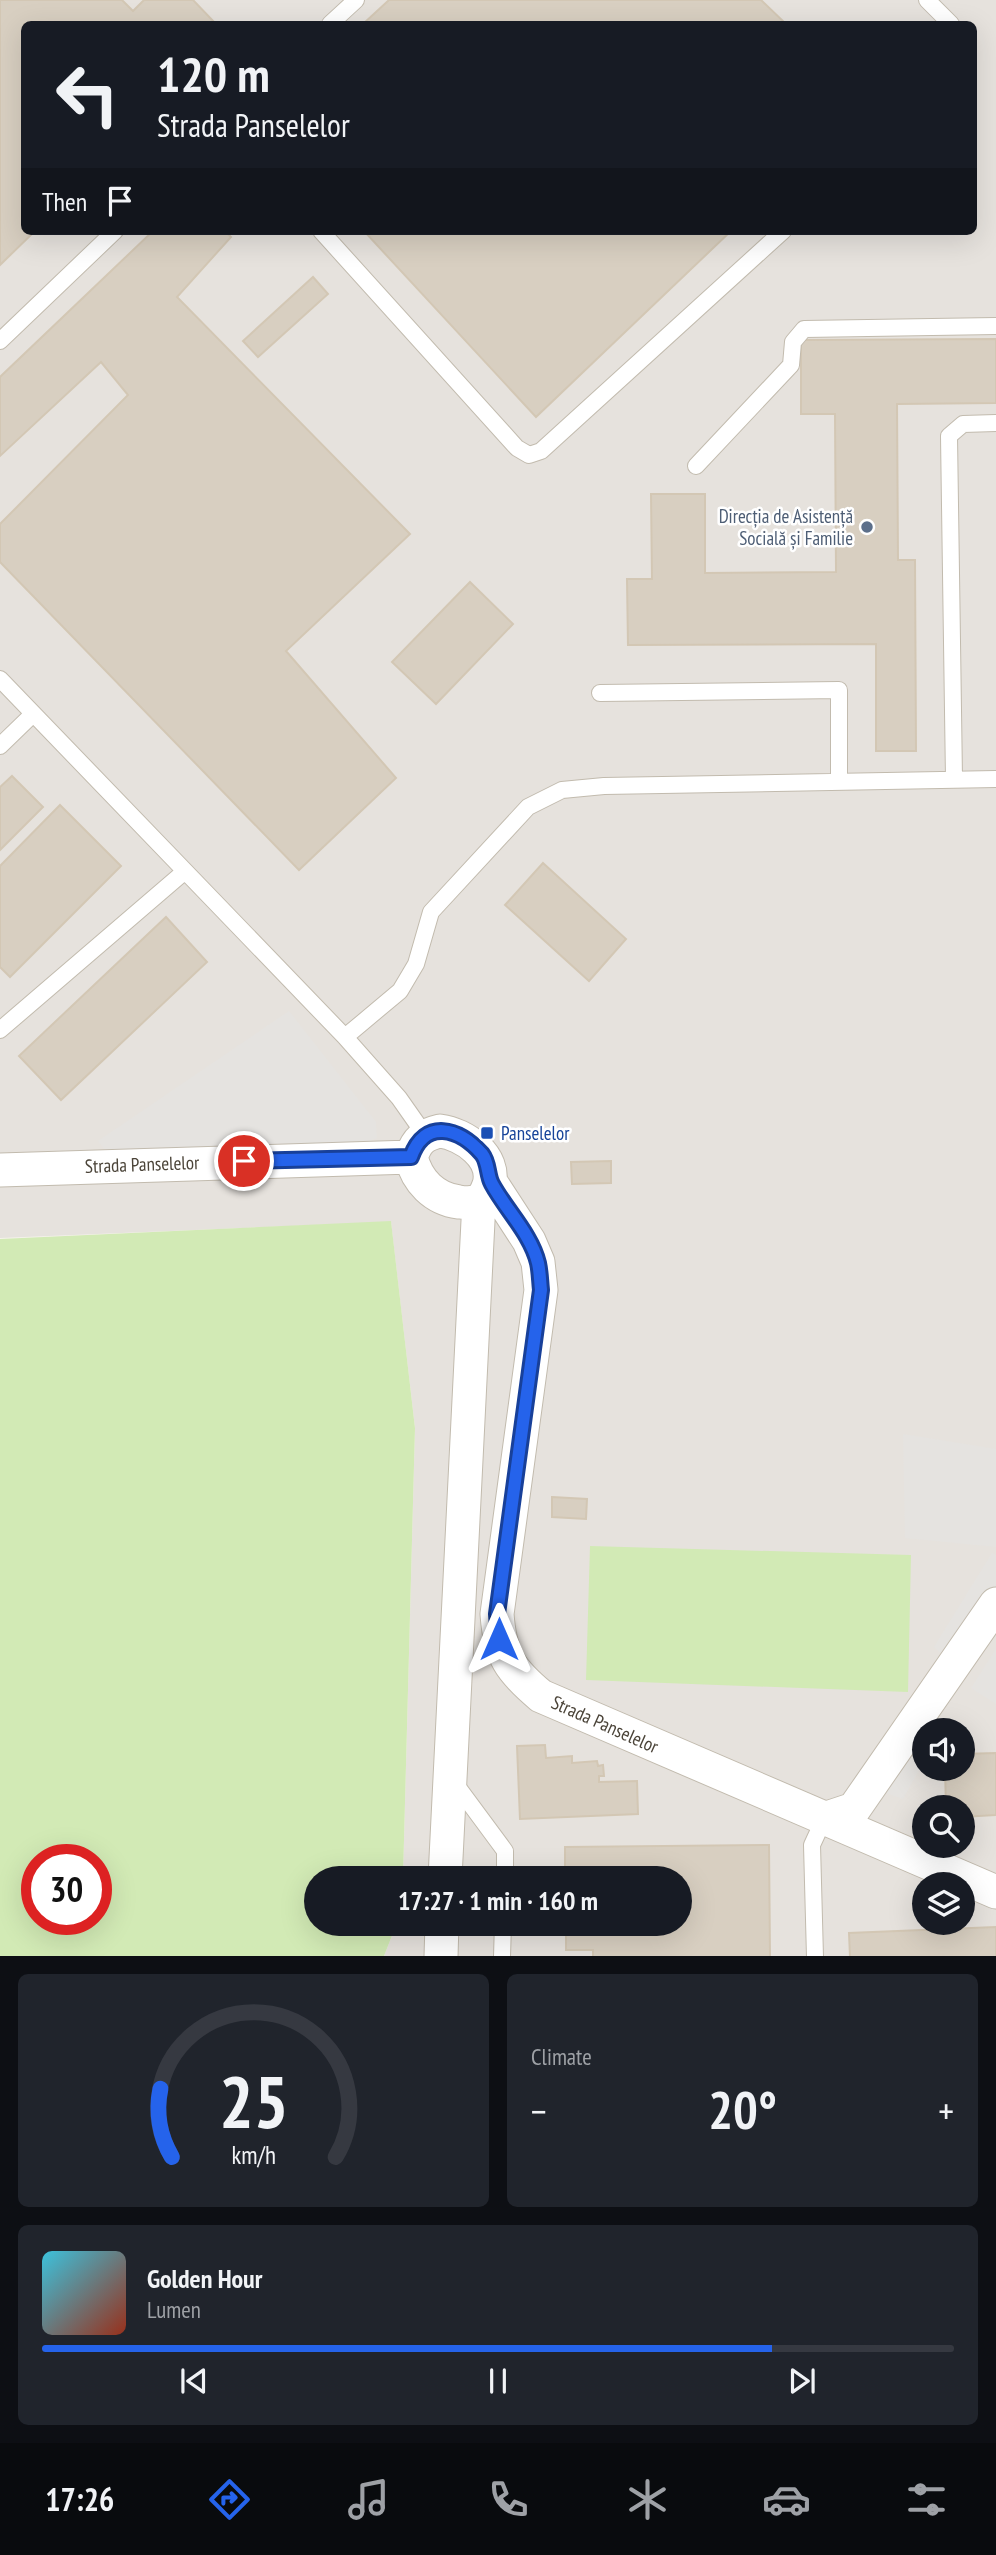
<!DOCTYPE html>
<html lang="en">
<head>
<meta charset="utf-8">
<style>
  :root { --surface:#171b24; --page:#20242c; --text:#f1f3f6; --muted:#9ea1a6; --line:#363941; --accent:#2563eb }
  body { margin:0; font-family:"PT Sans Narrow",sans-serif; background:var(--page); color:var(--text); height:100vh; display:flex; flex-direction:column; font-size:26px; white-space:nowrap }
  * { box-sizing:border-box; margin:0 }
  p { font-size:23px; color:var(--muted) }
  .icon { flex:none; width:38px; height:38px; fill:none; stroke:currentColor; stroke-width:2; stroke-linecap:round; stroke-linejoin:round }
  .map { position:relative; height:1956px; overflow:hidden }
  .details { display:flex; flex-direction:column; gap:18px; padding:18px; background:#0d0f14; flex:1 }
  .details>* { flex:none }
  .hud { position:absolute; left:21px; top:21px; width:956px; height:214px; border-radius:10px; box-shadow:0 7px 28px #0002; background:#171b24; color:var(--text); overflow:hidden }
  .buttons { position:absolute; left:912px; top:1718px; display:grid; gap:14px }
  .buttons a { display:grid; place-items:center; width:63px; height:63px; border-radius:50%; background:var(--surface); box-shadow:0 7px 28px #0002; font-size:35px }
  .speed { position:absolute; left:21px; top:1844px; display:flex; gap:14px; font-size:35px; font-weight:700; text-align:center }
  .speed>* { display:grid; place-content:center; width:91px; height:91px; border-radius:50%; background:var(--surface); box-shadow:0 7px 28px #0002; line-height:1 }
  .speed .limit { border:10px solid #d22; background:#fff; color:#111 }
  .pin { position:absolute; display:grid; place-items:center; width:60px; height:60px; color:#fff; margin:-30px; border:4px solid #fff; border-radius:50%; box-shadow:0 2px 7px #0007 }
  .me { position:absolute; width:77px; margin:-38px; rotate:0deg; stroke-linejoin:round; filter:drop-shadow(0 0 5px #0008) }
  .turn { display:flex; align-items:center; gap:24px; height:147px; padding:0 21px; font-size:32px }
  .turn .icon { width:91px; height:91px; stroke-width:2.5 }
  .turn b { display:block; font-size:49px; line-height:60px }
  .then { display:flex; align-items:center; height:66px; padding:0 21px; background:#0003; gap:14px; font-size:26px }
  .big { font-size:52px; font-weight:700; line-height:1.1 }
  .details .card { flex:1; display:flex; flex-direction:column; justify-content:center; gap:10px; min-width:0; padding:0 24px; border-radius:10px; background:var(--page) }
  .details .dial { align-items:center; gap:0 }
  .dial svg { height:182px; overflow:visible; fill:none; stroke:var(--line); stroke-width:7; stroke-linecap:round; text-anchor:middle }
  .dial text { fill:var(--text); stroke:none }
  .song { display:flex; align-items:center; gap:21px }
  .cover { width:84px; height:84px; border-radius:10px; background:linear-gradient(135deg,hsl(190 70% 55%),hsl(10 70% 35%)) }
  .played { height:7px; border-radius:4px; background:linear-gradient(90deg,var(--accent) 80%,var(--line) 80%) }
  .keys { display:flex; justify-content:space-around; direction:ltr }
  .heat { display:flex; justify-content:space-between; align-items:center; font-size:38px; direction:ltr }
  .details .tiles { flex:1; display:grid; gap:18px; grid-template-columns:1fr 1fr }
  .card:last-child { grid-column:span 2 }
  .trip { position:absolute; left:304px; top:1866px; width:388px; height:70px; border-radius:35px; background:var(--surface); box-shadow:0 7px 28px #0002; font-weight:700; line-height:70px; text-align:center }
  .menu { display:flex; height:112px; justify-content:space-around; align-items:center; background:#090b0e; color:var(--muted) }
  .menu .icon { width:49px; height:49px }
  .menu .selected { color:var(--accent) }
  .menu b { font-size:32px; color:var(--text) }
  .map>svg:first-child { display:block }
  .industrial { fill:#e6e2dd; fill-rule:evenodd }
  .green { fill:#d2eab5; fill-rule:evenodd }
  .parking { fill:#e5e3e0 }
  .building { fill:#d8cfc1; stroke:#d3c7b4; stroke-width:2 }
  .lines { fill:none; stroke-linecap:round; stroke-linejoin:round }
  .lane-casing { stroke:#c2bbae; stroke-width:18 }
  .street-casing { stroke:#c2bbae; stroke-width:35 }
  .lane { stroke:#fff; stroke-width:16 }
  .street { stroke:#fff; stroke-width:33 }
  .route-casing { stroke:#184099; stroke-width:18 }
  .route { stroke:#2563eb; stroke-width:12 }
  .service-dot { fill:#5c6f8a; stroke:#fff; stroke-width:2.5 }
  .transit-dot { fill:#1a4fb4; stroke:#fff; stroke-width:2.5 }
  .labels { text-anchor:middle; dominant-baseline:central; stroke-width:5; stroke-linejoin:round; paint-order:stroke }
  .service-label { font-size:19px; fill:#4e5e75; stroke:#fff; text-anchor:end }
  .transit-label { font-size:19px; fill:#164399; stroke:#fff; text-anchor:start }
  .street-label { font-size:19px; fill:#4b4439; stroke:#fff }
</style>
</head>
<body>
<div class="map">
<svg width="996" height="1957" viewBox="0 0 996 1957">
  <rect width="100%" height="100%" fill="#f6f3ec"/>
  <!-- industrial -->
  <path class="industrial" d="M0,0h996v1956h-612l13,-33h284v-45h-278l12,-450 -24,-206 -391,16zM24,24h949v207h-949zM924,1731h38v38h-38zM924,1808h38v38h-38zM924,1885h38v38h-38z"/>
  <!-- green -->
  <path class="green" d="M391,1221l24,207 -12,450h-86v45h80l-13,33h-384v-717zM37,1860h59v60h-59z
    M590,1546l321,9 -3,137 -322,-12z"/>
  <!-- parking -->
  <path class="parking" d="M289,1011l87,111 1,16 -17,7 -254,6 -8,-10z
    M903,1434l93,15v98l-91,-9z
    M992,1553l4,2v36l-48,69 -14,-13z
    M996,1649v55l-25,-16z
    M914,1743l10,8v10l-21,38 -17,-6z"/>
  <!-- building -->
  <path class="building" d="M0,0h122l11,11 11,-11h49l23,24h-192v207h11l-35,34z
    M389,0h372l25,24h-423z
    M153,231h72l6,6 -54,60 233,237 -124,117 110,127 -97,92 -299,-308v-38l128,-129 -27,-33 -101,94v-79z
    M364,231h367l-195,186z
    M313,277l15,17 -70,63 -15,-16z
    M996,339v64l-99,1 1,156h17l1,191h-40v-107l-248,1 -1,-66h25l-1,-85h54v79l131,-1 -1,-158h-34v-74z
    M470,582l43,42 -77,80 -44,-42z
    M12,776l31,31 -43,43v-63z
    M60,805l61,61 -111,111 -10,-10v-101z
    M543,863l83,76 -37,42 -84,-76z
    M166,917l41,45 -146,138 -42,-44z
    M611,1161v22l-39,1 -1,-22z
    M552,1497l35,2 -1,20 -34,-2z
    M545,1745l1,13 26,-2v7l25,-2 1,5 5,-1 1,11h-5v6l38,-1 1,33 -118,5 -3,-73z
    M996,1753v62l-34,2v-9h-16l-1,-39h17v-15z
    M769,1845l1,112h-177v-7h-27v-27h115v-45h-116v-31z
    M996,1927v30h-146l-1,-24z"/>
  <g class="lines">
    <!-- lane casing -->
    <g class="lane-casing">
      <path id="lane" d="M927,0l24,24
        M330,24l26,-24
        M321,231l196,217 12,7 12,-4 242,-220
        M0,341l115,-110
        M696,466l95,-101 2,-23 11,-13 192,-3
        M0,679l345,358 54,61 26,37
        M600,693l239,-3v92
        M0,746l33,-32
        M954,779l-5,-343 14,-12 33,-1
        M0,1030l184,-158
        M345,1037l55,-46 16,-27 15,-52 97,-105 34,-17 42,-4 392,-7
        M454,1782l51,69v27
        M502,1957l1,-34
        M815,1957l-3,-112 12,-26"/>
    </g>
    <!-- street casing -->
    <g class="street-casing">
      <path id="street" d="M440,1131c24,3 57,26 49,54 -2,5 -4,11 -8,14 -6,4 -15,4 -22,3 -25,-3 -42,-21 -48,-45 6,-17 12,-22 29,-26z
        M0,1170l411,-13
        M490,1181l39,60 9,21 3,28 -44,324c3,42 13,56 44,82l455,196
        M824,1819l30,-10 142,-205
        M445,1878l34,-677
        M441,1957l1,-34"/>
    </g>
    <!-- lane -->
    <use href="#lane" class="lane"/>
    <!-- street -->
    <use href="#street" class="street"/>
  </g>
  <g class="lines">
    <!-- route casing -->
    <g class="route-casing">
      <path id="route" d="M244,1161l167,-4c14,-39 48,-29 71,-3 7,9 5,21 10,30 14,26 39,50 46,79 2,9 2,18 3,27l-44,324 2,25"/>
    </g>
    <!-- route -->
    <use href="#route" class="route"/>
  </g>
  <!-- markers -->
  <circle class="service-dot" cx="867" cy="527" r="7"/>
  <rect class="transit-dot" x="480" y="1126" width="14" height="14" rx="3.5"/>
  <g class="labels">
    <!-- service labels -->
    <g class="service-label">
      <text x="853" y="516">Direcția de Asistență<tspan x="853" dy="22">Socială și Familie</tspan></text>
    </g>
    <!-- transit labels -->
    <g class="transit-label">
      <text x="501" y="1133">Panselelor</text>
    </g>
    <!-- street labels -->
    <g class="street-label">
      <text transform="translate(142 1164) rotate(-2)">Strada Panselelor</text>
      <text transform="translate(605 1724) rotate(24)">Strada Panselelor</text>
    </g>
  </g>
</svg>
<div class="buttons">
<a><svg class="icon" aria-label="sound" viewBox="0 0 24 24"><path d="M4 9h4l5-4v14l-5-4H4zM17 9q2 3 0 6"/></svg></a>
<a><svg class="icon" aria-label="search" viewBox="0 0 24 24"><circle cx="10" cy="10" r="6"/><path d="M15 15l6 6"/></svg></a>
<a><svg class="icon" aria-label="layers" viewBox="0 0 24 24"><path d="M12 4l9 5-9 5-9-5zM3 14l9 5 9-5"/></svg></a>
</div>
<div class="speed"><div class="limit">30</div></div>
<div class="pin" style="left:244px;top:1161px;background:#d93025"><svg class="icon" aria-label="arrive" viewBox="0 0 24 24"><path d="M6 21V4h12l-3 4 3 4H6"/></svg></div>
<svg class="me" style="left:499px;top:1639px" viewBox="-20 -20 40 40"><path d="M0-17L14 15 0 8-14 15z" fill="#2563eb" stroke="#fff" stroke-width="4"/></svg>
<div class="trip">17:27 · 1 min · 160 m</div>
<div class="hud">
<div class="turn"><svg class="icon" aria-label="left" viewBox="0 0 24 24"><path d="M17 20v-9H6M10 6l-5 5 5 5"/></svg><div><b>120 m</b>Strada Panselelor</div></div>
<div class="then">Then<svg class="icon" aria-label="arrive" viewBox="0 0 24 24"><path d="M6 21V4h12l-3 4 3 4H6"/></svg></div>
</div>
</div>
<section class="details">
<div class="tiles">
<div class="card dial"><svg viewBox="0 0 100 80">
<path d="M14 69A42 42 0 1 1 86 69"/>
<path d="M14 69A42 42 0 0 1 9 39" stroke="#2563eb"/>
<text x="50" y="56" font-size="32" font-weight="700">25</text>
<text x="50" y="72" font-size="11">km/h</text>
</svg></div>
<div class="card"><p>Climate</p>
<div class="heat"><a>−</a><b class="big">20°</b><a>+</a></div>
</div>
<div class="card">
<div class="song"><i class="cover"></i><div><b>Golden Hour</b><p>Lumen</p></div></div>
<div class="played"></div>
<div class="keys"><svg class="icon" aria-label="previous" viewBox="0 0 24 24"><path d="M18 5L8 12l10 7zM5 5v14"/></svg><svg class="icon" aria-label="pause" viewBox="0 0 24 24"><path d="M8 5v14M16 5v14"/></svg><svg class="icon" aria-label="next" viewBox="0 0 24 24"><path d="M6 5l10 7-10 7zM19 5v14"/></svg></div>
</div>
</div>
</section>
<nav class="menu">
<b>17:26</b>
<svg class="icon selected" aria-label="directions" viewBox="0 0 24 24"><path d="M12 3l9 9-9 9-9-9zM9 14v-3h6M13 9l2 2-2 2"/></svg>
<svg class="icon" aria-label="music" viewBox="0 0 24 24"><path d="M9 18V5l10-2v13"/><circle cx="6" cy="18" r="3"/><circle cx="16" cy="16" r="3"/></svg>
<svg class="icon" aria-label="phone" viewBox="0 0 24 24"><path d="M5 4h4l2 5-3 2q2 4 5 5l2-3 5 2v4C11 20 4 13 5 4z"/></svg>
<svg class="icon" aria-label="climate" viewBox="0 0 24 24"><path d="M12 3v18M4 7l16 10M4 17L20 7"/></svg>
<svg class="icon" aria-label="car" viewBox="0 0 24 24"><path d="M5 17H2v-5l4-1 3-4h7l3 4 3 1v5h-3M9 17h6M6 11h13"/><circle cx="7" cy="17" r="2"/><circle cx="17" cy="17" r="2"/></svg>
<svg class="icon" aria-label="filters" viewBox="0 0 24 24"><path d="M4 7h16M4 17h16"/><circle cx="9" cy="7" r="2"/><circle cx="15" cy="17" r="2"/></svg>
</nav>
</body>
</html>
